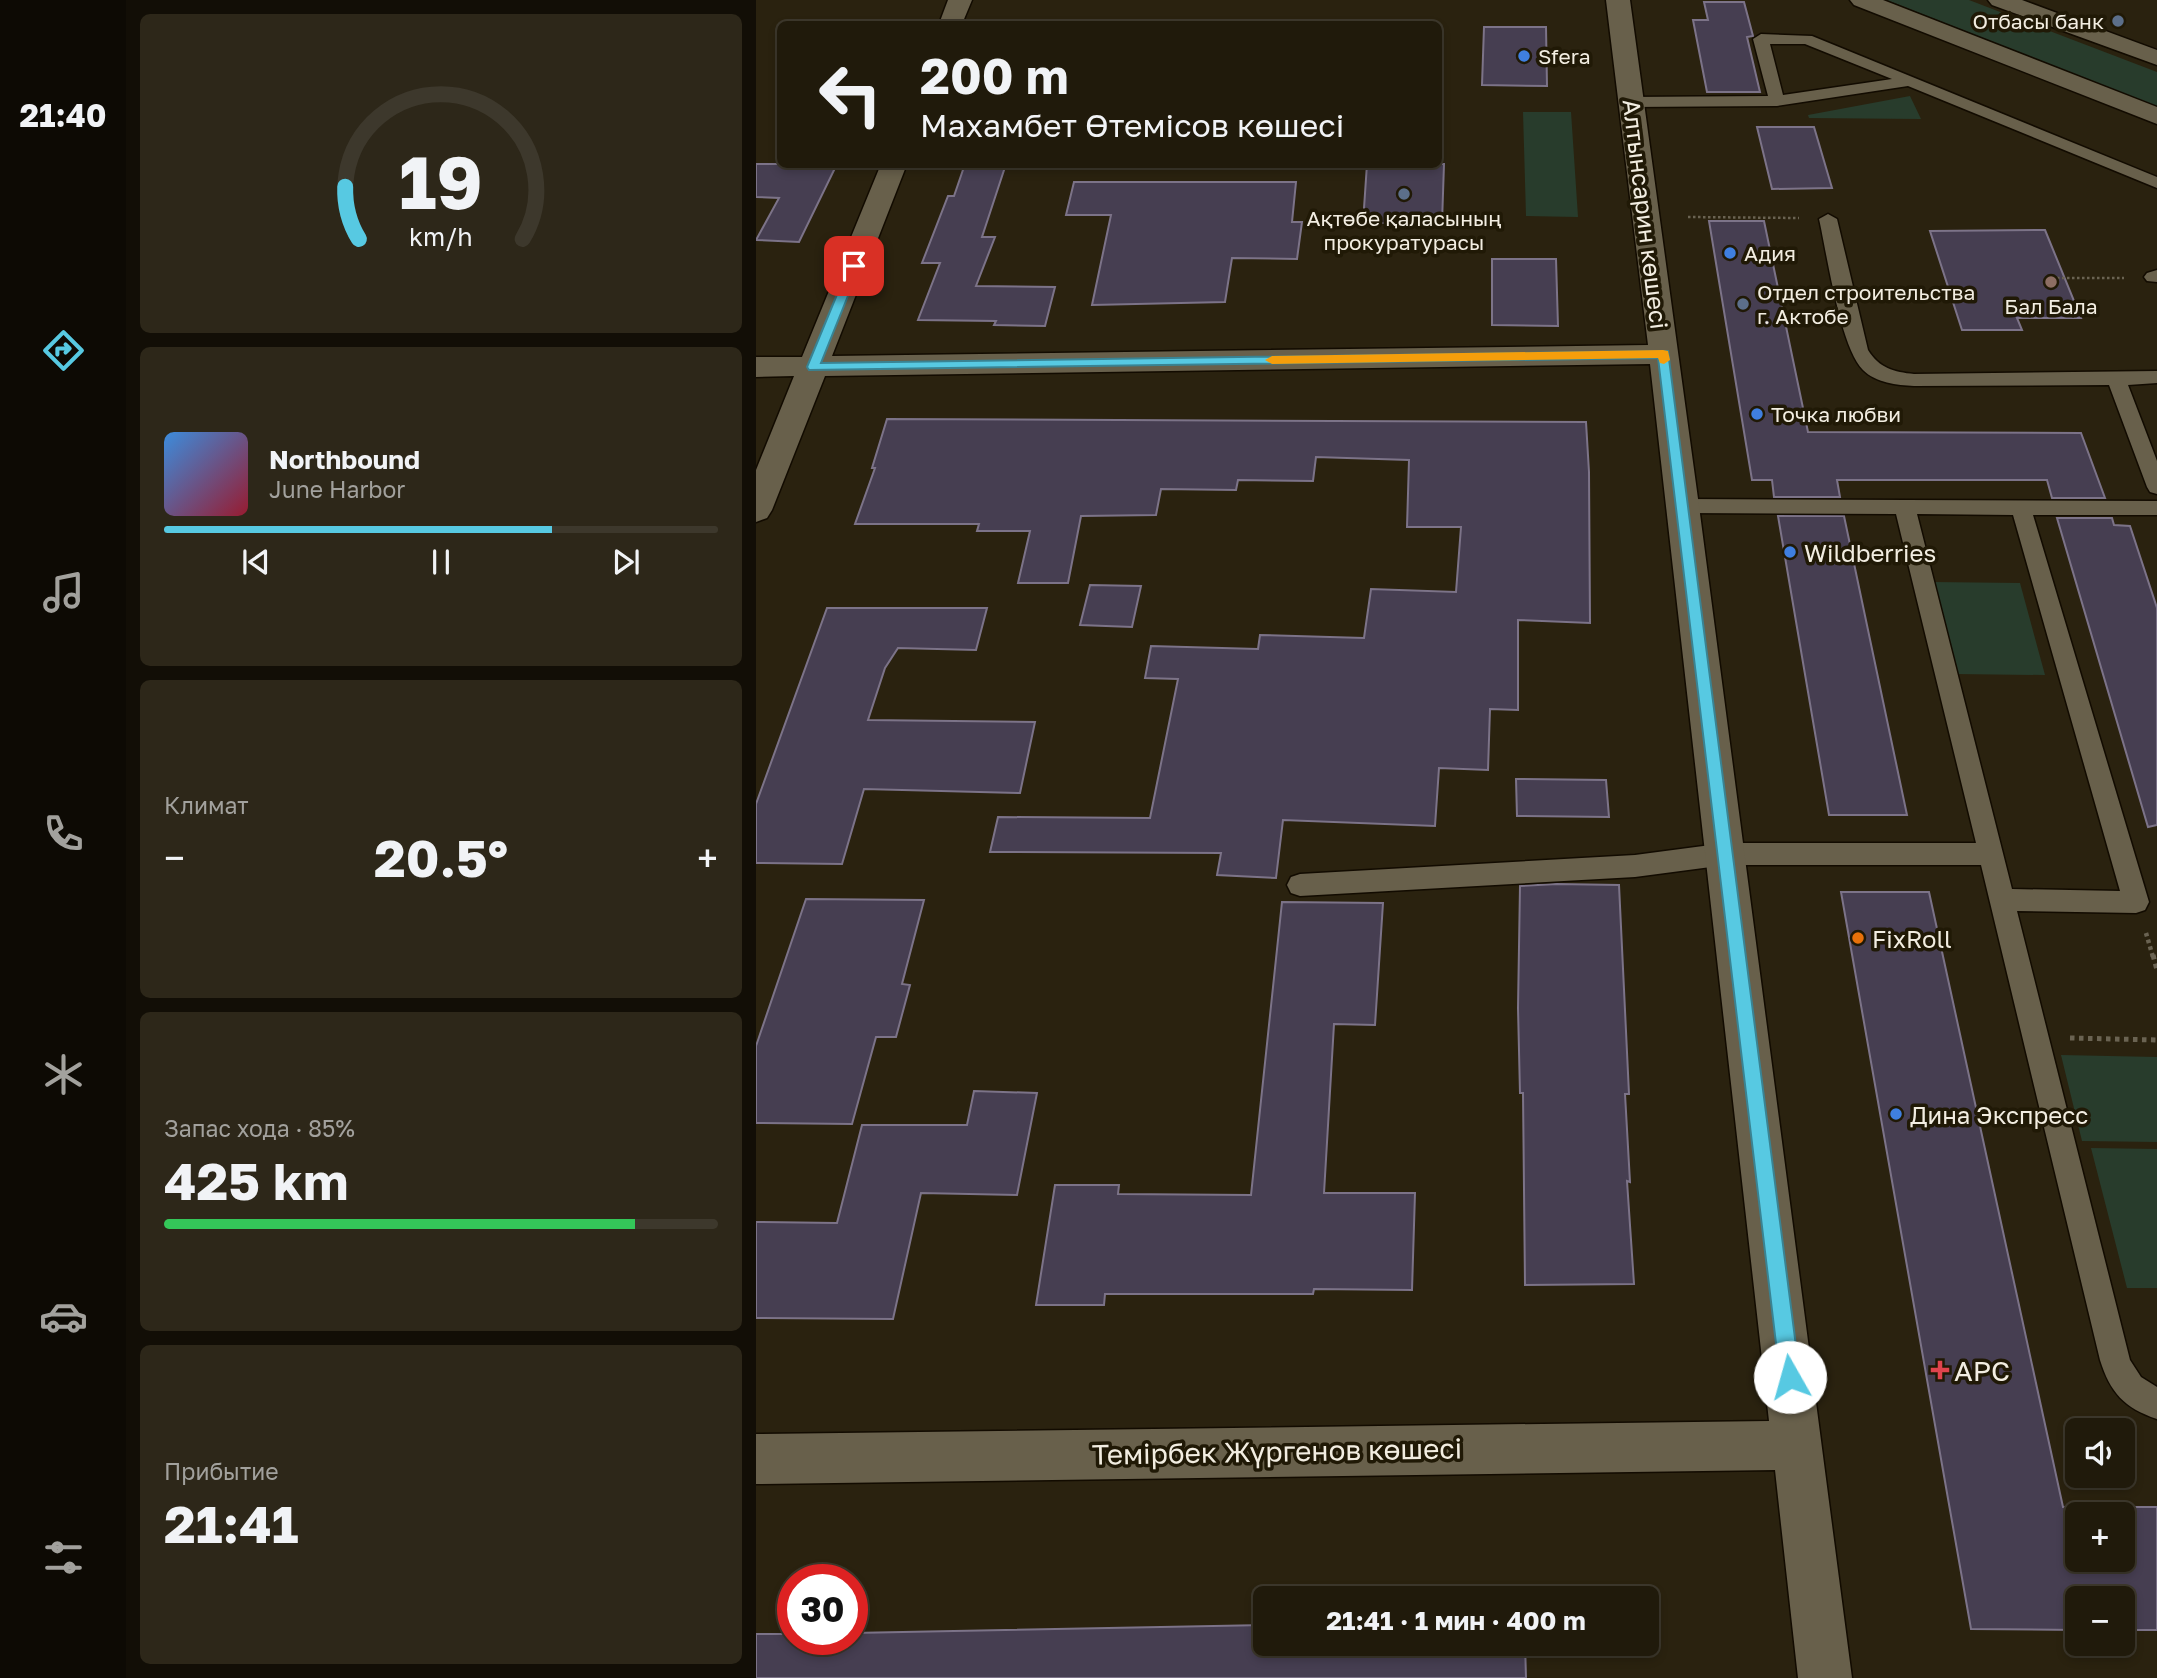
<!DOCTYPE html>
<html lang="ru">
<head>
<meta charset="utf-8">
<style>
  :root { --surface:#201a0b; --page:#2d2719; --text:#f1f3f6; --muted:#a2a19d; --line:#3d382c; --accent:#57c9e2 }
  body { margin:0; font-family:"Golos Text",sans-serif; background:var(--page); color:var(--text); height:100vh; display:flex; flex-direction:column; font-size:26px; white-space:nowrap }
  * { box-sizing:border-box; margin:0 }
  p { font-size:23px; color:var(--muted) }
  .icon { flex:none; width:38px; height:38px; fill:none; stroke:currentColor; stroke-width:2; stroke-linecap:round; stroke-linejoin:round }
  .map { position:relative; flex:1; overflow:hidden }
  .drawer { display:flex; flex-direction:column; gap:14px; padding:14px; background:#120e06; width:630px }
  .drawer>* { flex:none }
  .top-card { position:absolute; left:21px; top:21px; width:665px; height:147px; border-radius:10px; box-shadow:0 4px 10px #0003,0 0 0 2px var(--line); background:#201a0b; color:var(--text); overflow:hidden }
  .controls { position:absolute; left:1309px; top:1418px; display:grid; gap:14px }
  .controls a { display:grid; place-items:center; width:70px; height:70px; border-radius:10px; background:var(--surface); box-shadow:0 4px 10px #0003,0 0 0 2px var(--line); font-size:35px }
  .speed { position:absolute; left:21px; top:1564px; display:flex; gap:14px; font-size:35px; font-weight:700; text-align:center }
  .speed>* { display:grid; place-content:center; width:91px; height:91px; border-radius:50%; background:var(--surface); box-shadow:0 4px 10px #0003,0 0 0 2px var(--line); line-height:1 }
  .speed .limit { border:10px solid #d22; background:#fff; color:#111 }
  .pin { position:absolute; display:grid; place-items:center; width:60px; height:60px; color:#fff; margin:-30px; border-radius:14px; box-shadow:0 4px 10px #0006 }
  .me { position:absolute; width:77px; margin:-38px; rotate:353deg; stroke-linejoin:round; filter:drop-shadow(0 0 5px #0008) }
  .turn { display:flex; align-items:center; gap:24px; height:147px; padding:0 28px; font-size:32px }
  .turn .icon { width:91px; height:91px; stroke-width:2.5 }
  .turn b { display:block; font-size:49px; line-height:60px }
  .big { font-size:52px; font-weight:700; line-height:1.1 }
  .drawer .widget { flex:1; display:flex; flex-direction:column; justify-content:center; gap:10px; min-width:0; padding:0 24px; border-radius:10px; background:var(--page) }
  .drawer .dial { align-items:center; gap:0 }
  .dial svg { height:182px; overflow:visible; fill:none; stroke:var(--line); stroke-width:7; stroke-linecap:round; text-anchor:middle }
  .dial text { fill:var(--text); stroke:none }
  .song { display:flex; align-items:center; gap:21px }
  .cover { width:84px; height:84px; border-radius:10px; background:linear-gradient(135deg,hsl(210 70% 55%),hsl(350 70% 35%)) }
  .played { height:7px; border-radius:4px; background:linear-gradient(90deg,var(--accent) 70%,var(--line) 70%) }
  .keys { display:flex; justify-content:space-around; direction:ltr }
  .heat { display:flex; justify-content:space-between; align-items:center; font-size:38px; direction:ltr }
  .charge { height:10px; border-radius:5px; background:linear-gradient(90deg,#34c759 85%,var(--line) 0) }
  .trip { position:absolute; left:497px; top:1586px; width:406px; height:70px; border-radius:10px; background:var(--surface); box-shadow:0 4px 10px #0003,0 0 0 2px var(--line); font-weight:700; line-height:70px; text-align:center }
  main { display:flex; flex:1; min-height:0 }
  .dock { display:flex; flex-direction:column; width:126px; justify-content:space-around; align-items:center; background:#0d0a04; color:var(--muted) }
  .dock .icon { width:49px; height:49px }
  .dock .on { color:var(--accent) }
  .dock b { font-size:32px; color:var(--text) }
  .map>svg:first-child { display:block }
  .green { fill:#283c2c }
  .building { fill:#463e51; stroke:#7c7388; stroke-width:2; fill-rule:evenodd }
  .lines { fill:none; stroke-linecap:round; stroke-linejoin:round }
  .lane-casing { stroke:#120b00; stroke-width:3 }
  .street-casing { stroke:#120b00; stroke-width:3 }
  .path-far2 { stroke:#6a6352; stroke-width:2.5; stroke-dasharray:2.5 2.5; stroke-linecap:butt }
  .path-far1 { stroke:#6a6352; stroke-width:4.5; stroke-dasharray:3.5 3.5; stroke-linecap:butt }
  .path { stroke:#6a6352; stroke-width:5; stroke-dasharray:4.5 4.5; stroke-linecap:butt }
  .lane { fill:#68604b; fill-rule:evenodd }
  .street { fill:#68604b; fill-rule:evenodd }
  .route { fill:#57c9e2; stroke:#398393; stroke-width:2 }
  .slow { fill:#f59e0b }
  .service-dot { fill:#5c6f8a; stroke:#201906; stroke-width:2.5 }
  .shop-dot { fill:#3f7fe0; stroke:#201906; stroke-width:2.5 }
  .education-dot { fill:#8d6e63; stroke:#201906; stroke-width:2.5 }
  .food-dot { fill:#e8710a; stroke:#201906; stroke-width:2.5 }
  .health-dot { fill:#e0444e; stroke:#201906; stroke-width:2.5 }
  .labels { text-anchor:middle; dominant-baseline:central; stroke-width:7; stroke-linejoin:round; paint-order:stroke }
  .far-poi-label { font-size:21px; fill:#f2ede1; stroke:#201906; text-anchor:start }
  .street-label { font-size:24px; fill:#f2ede1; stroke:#201906 }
  .poi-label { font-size:24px; fill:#f2ede1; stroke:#201906; text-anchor:start }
  .near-poi-label { font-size:28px; fill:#f2ede1; stroke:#201906; text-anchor:start }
  .near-street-label { font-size:28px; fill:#f2ede1; stroke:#201906 }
</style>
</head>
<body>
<main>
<nav class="dock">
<b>21:40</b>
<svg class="icon on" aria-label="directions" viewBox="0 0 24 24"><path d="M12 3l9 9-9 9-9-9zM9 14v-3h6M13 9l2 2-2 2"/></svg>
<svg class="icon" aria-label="music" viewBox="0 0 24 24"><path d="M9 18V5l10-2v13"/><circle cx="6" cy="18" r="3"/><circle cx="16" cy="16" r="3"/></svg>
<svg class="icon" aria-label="phone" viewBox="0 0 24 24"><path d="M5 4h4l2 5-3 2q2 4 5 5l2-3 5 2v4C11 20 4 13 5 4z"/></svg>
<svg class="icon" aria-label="climate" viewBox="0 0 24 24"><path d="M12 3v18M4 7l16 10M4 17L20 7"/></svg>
<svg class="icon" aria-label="car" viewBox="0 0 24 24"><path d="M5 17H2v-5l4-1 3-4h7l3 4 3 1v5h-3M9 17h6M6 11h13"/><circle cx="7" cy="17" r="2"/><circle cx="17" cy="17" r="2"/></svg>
<svg class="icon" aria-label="filters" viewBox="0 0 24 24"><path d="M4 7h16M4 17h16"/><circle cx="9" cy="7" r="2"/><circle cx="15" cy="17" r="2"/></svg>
</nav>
<section class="drawer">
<div class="widget dial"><svg viewBox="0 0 100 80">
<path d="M14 69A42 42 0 1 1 86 69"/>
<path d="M14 69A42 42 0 0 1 8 46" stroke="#57c9e2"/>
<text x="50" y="56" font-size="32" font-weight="700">19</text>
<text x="50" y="72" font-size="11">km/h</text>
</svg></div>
<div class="widget">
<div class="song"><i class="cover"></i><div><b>Northbound</b><p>June Harbor</p></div></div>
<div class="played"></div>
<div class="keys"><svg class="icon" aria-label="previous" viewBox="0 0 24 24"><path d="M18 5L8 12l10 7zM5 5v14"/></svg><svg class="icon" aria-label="pause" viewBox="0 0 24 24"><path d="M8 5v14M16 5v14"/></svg><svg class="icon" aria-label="next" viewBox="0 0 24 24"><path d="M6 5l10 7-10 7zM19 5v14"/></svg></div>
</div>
<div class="widget"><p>Климат</p>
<div class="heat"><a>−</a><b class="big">20.5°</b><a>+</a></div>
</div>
<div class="widget"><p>Запас хода · 85%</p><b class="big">425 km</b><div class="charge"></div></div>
<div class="widget"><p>Прибытие</p><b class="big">21:41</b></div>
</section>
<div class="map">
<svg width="1401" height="1678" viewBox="0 0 1401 1678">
  <rect width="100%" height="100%" fill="#2a220f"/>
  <!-- green -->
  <path class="green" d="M1131,0h82l188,72v35z
    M1154,96l11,23 -112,-1 -1,-3z
    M767,112h48l7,105 -52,-1z
    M1176,582l88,1 25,92 -91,-1z
    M1305,1055l96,2v85l-75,-1z
    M1335,1148l66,1v139h-30z"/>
  <!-- building -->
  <path class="building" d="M948,2h40l9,34 -6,1 13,55h-53l-14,-72h15z
    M728,27h62l1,59 -65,-1z
    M1001,127h57l18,61 -60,1z
    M0,164h81l-38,78 -43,-2 23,-42 -23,-1z
    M209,164h41l-24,73h13l-19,49 79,1 -10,39 -51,-1 2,-4 -78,-1 22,-57h-18l26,-67h6z
    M611,164h77l-2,59h-79z
    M318,182h222l-4,40h10l-5,37 -65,-1 -7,44 -133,3 19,-90h-45z
    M953,221h55l44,211 273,1 24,65h-53l-5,-18h-210l3,17h-66l-2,-17h-20z
    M1289,230l36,88h-64l5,12h-60l-32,-99z
    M736,259h64l2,67 -66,-1z
    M131,419l699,3 3,50 1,151 -72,-3v90l-28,-1 -2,61 -49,-2 -4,58 -152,-6 -7,58 -59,-3 4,-22 -231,-1 8,-35 152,1 28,-139 -33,-1 6,-32 107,3 2,-14 104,3 7,-49 85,3 5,-65h-54l2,-67 -93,-3 -3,24 -75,-1 -2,10 -75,-1 -5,26 -75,1 -13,67h-50l12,-52h-53l2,-7h-124l20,-56h-3z
    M1022,516h66l63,299h-78z
    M1301,518h55l2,7 16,1 27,82v217l-9,2z
    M334,585l51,1 -9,41 -52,-2z
    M71,608h160l-11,42 -78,-2 -13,20 -17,52 167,2 -15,71 -156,-4 -22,75 -86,-1v-59z
    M760,779l90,1 3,37 -92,-1z
    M801,884l62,1 10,209h-4l5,88 -3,-1 7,103 -109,1 -2,-192h-3l-2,-85 2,-122z
    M1085,892h88l134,615h94v123h-34v-32h-46v32l-106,-1zM1321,1514h46v45h-46z
    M50,899l118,1 -22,84 8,1 -14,52h-20l-24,87 -96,-1v-77z
    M526,902l101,1 -8,122 -41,-1 -10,169h91l-3,97 -98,-1 -1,5h-208l-1,11h-68l19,-120h64l-1,9 133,1z
    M218,1091l63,2 -20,102 -96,-2 -28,126 -137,-1v-96l81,1 25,-98h105z
    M509,1625v18h260l1,35h-770v-44h37v6h59v-7z"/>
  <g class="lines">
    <!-- lane casing -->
    <g class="lane-casing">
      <path id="lane" d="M1005,34l51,2 345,141v11l-249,-102 -131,20 -146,1 -8,-5 8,-5 137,-1 -15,-57zM1014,44h35l87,35 -109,16z
        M1072,214l9,5 31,131c11,18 26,22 46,24l243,-3v12l-29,2 29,76v33l-7,-2 -3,-5 -38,-102 -195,1c-17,-1 -38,-3 -51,-16 -23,-23 -36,-116 -44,-151z
        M1401,270v12l-10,-1 -3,-4 3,-4z
        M927,499l474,2v14h-124l116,387 -4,8 -9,3 -119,-2 113,449 11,17 16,10v32c-33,-11 -47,-27 -57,-59l-119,-495h-255l-91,12 -335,19 -9,-3 -4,-8 4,-8 9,-3 335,-19 91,-12h250l-80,-329 -213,-1 -7,-2 -3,-5 3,-5zM1161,514l96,1 107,376 -108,-2z"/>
    </g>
    <!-- street casing -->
    <g class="street-casing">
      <path id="street" d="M192,0h24l-10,24h-23z
        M850,0h24l69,506 153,1172h-54l-23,-208 -1019,14v-50l1013,-13 -119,-1057 -825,12 -53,134 -5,8 -11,4v-52l38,-94 -38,1v-20h46l79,-193h26l-75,192 816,-11z
        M1094,0h33l274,107v17l-303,-119z
        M1232,0h34l135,50v15l-165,-60z"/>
    </g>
    <!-- path-far2 -->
    <path class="path-far2" d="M932,217l111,1
      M1296,278h72"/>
    <!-- path-far1 -->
    <path class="path-far1" d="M1390,933l7,24"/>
    <!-- path -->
    <path class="path" d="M1397,955l4,15
      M1314,1038l87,2"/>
    <!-- lane -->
    <use href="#lane" class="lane"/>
    <!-- street -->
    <use href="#street" class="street"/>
  </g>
  <!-- route -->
  <path class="route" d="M94,263l10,3 -39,97 847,-12 132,1026 -3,7 -7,3 -7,-3 -3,-7 -122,-1019 -849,12 -2,-3z"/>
  <!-- slow -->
  <path class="slow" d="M907,350l5,1 2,9 -6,4 -4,-1 -2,-5 -386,6 -7,-4 7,-4z"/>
  <!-- markers -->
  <g class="service-dot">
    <circle cx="1362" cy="21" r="7"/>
    <circle cx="648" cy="194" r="7"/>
    <circle cx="987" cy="304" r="7"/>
  </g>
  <g class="shop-dot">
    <circle cx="768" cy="56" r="7"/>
    <circle cx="974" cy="253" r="7"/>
    <circle cx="1001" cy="414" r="7"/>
    <circle cx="1034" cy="552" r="7"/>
    <circle cx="1140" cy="1114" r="7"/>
  </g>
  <circle class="education-dot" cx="1295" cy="282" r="7"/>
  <circle class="food-dot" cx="1102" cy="938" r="7"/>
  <path class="health-dot" d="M1180.5 1359.5h7v7h7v7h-7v7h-7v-7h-7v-7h7z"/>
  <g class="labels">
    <!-- far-poi labels -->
    <g class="far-poi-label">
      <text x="1348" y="21" text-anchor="end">Отбасы банк</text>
      <text x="782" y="56">Sfera</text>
      <text x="648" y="218" text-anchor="middle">Ақтөбе қаласының<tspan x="648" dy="24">прокуратурасы</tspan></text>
      <text x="988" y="253">Адия</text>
      <text x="1001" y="292">Отдел строительства<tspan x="1001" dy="24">г. Актобе</tspan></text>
      <text x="1295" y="306" text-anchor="middle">Бал Бала</text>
      <text x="1015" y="414">Точка любви</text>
    </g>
    <!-- street labels -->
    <g class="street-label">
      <text transform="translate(890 214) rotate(83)">Алтынсарин көшесі</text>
    </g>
    <!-- poi labels -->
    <g class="poi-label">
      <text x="1048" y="552">Wildberries</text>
      <text x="1116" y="938">FixRoll</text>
      <text x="1154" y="1114">Дина Экспресс</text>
    </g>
    <!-- near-poi labels -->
    <g class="near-poi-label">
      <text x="1198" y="1370">АРС</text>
    </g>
    <!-- near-street labels -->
    <g class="near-street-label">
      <text transform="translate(521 1451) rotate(-1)">Темірбек Жүргенов көшесі</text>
    </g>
  </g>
</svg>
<div class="controls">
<a><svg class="icon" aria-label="sound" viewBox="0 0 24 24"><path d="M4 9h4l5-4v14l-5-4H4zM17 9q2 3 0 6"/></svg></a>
<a>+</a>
<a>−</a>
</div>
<div class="speed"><div class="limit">30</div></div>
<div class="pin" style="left:98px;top:266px;background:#d93025"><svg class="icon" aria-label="arrive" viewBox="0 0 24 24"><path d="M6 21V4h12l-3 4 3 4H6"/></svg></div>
<svg class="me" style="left:1034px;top:1377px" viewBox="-20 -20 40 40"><circle r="19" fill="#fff"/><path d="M0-13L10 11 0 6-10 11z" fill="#57c9e2"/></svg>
<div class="trip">21:41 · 1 мин · 400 m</div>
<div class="top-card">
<div class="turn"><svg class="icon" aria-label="left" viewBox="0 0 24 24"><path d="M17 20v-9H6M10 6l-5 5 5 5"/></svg><div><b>200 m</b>Махамбет Өтемісов көшесі</div></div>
</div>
</div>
</main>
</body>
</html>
